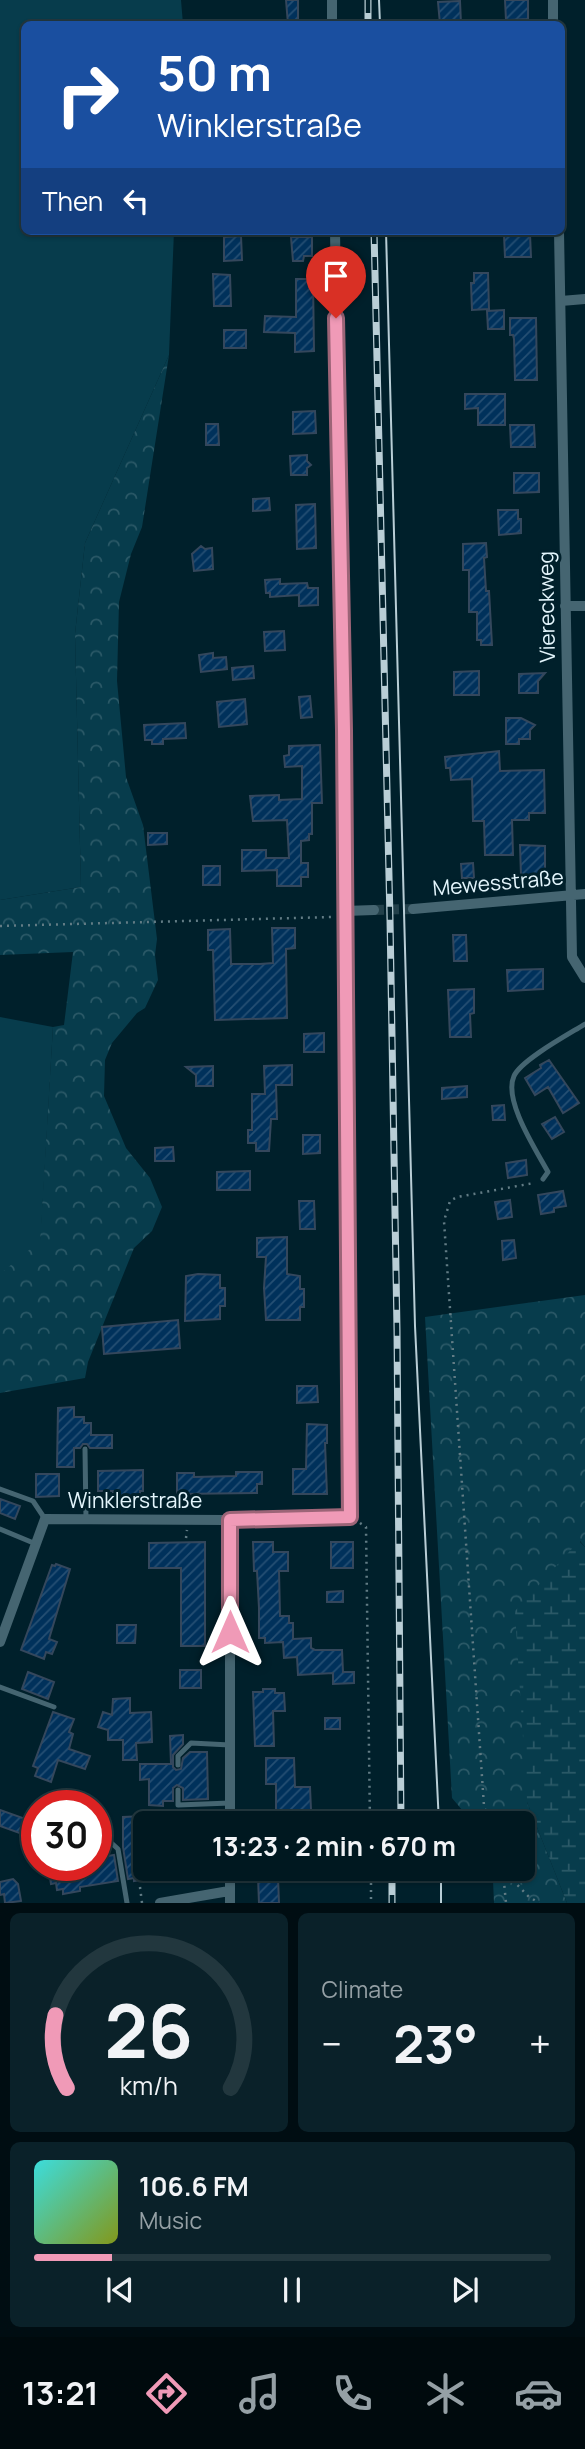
<!DOCTYPE html>
<html lang="en">
<head>
<meta charset="utf-8">
<style>
  :root { --surface:#001820; --page:#0a2129; --text:#f1f3f6; --muted:#95a0a5; --line:#22373e; --accent:#f09ab7 }
  body { margin:0; font-family:Manrope,sans-serif; background:var(--page); color:var(--text); height:100vh; display:flex; flex-direction:column; font-size:26px; white-space:nowrap }
  * { box-sizing:border-box; margin:0 }
  p { font-size:23px; color:var(--muted) }
  .icon { flex:none; width:38px; height:38px; fill:none; stroke:currentColor; stroke-width:2; stroke-linecap:round; stroke-linejoin:round }
  .map { position:relative; height:1903px; overflow:hidden }
  .details { display:flex; flex-direction:column; gap:10px; padding:10px; background:#000d12; flex:1 }
  .details>* { flex:none }
  .top-card { position:absolute; left:21px; top:21px; width:544px; height:214px; border-radius:10px; box-shadow:0 2px 5px #0004,0 0 0 2px var(--line); background:#1a4fa0; color:#fff; overflow:hidden }
  .speed { position:absolute; left:21px; top:1790px; display:flex; gap:14px; font-size:35px; font-weight:700; text-align:center }
  .speed>* { display:grid; place-content:center; width:91px; height:91px; border-radius:50%; background:var(--surface); box-shadow:0 2px 5px #0004,0 0 0 2px var(--line); line-height:1 }
  .speed .limit { border:10px solid #d22; background:#fff; color:#111 }
  .pin { position:absolute; display:grid; place-items:center; width:60px; height:60px; color:#fff; margin:-72px -30px; border-radius:50% 50% 50% 0; rotate:-45deg; box-shadow:0 0 7px #0007 }
  .pin .icon { rotate:45deg }
  .me { position:absolute; width:77px; margin:-38px; rotate:0deg; stroke-linejoin:round; filter:drop-shadow(0 0 5px #0008) }
  .turn { display:flex; align-items:center; gap:24px; height:147px; padding:0 21px; font-size:32px }
  .turn .icon { width:91px; height:91px; stroke-width:2.5 }
  .turn b { display:block; font-size:49px; line-height:60px }
  .then { display:flex; align-items:center; height:66px; padding:0 21px; background:#0003; gap:14px; font-size:26px }
  .big { font-size:52px; font-weight:700; line-height:1.1 }
  .details .tile { flex:1; display:flex; flex-direction:column; justify-content:center; gap:10px; min-width:0; padding:0 24px; border-radius:10px; background:var(--page) }
  .details .dial { align-items:center; gap:0 }
  .dial svg { height:182px; overflow:visible; fill:none; stroke:var(--line); stroke-width:7; stroke-linecap:round; text-anchor:middle }
  .dial text { fill:var(--text); stroke:none }
  .song { display:flex; align-items:center; gap:21px }
  .cover { width:84px; height:84px; border-radius:10px; background:linear-gradient(135deg,hsl(180 70% 55%),hsl(70 70% 35%)) }
  .played { height:7px; border-radius:4px; background:linear-gradient(90deg,var(--accent) 15%,var(--line) 15%) }
  .keys { display:flex; justify-content:space-around; direction:ltr }
  .heat { display:flex; justify-content:space-between; align-items:center; font-size:38px; direction:ltr }
  .details .tiles { flex:1; display:grid; gap:10px; grid-template-columns:1fr 1fr }
  .tile:last-child { grid-column:span 2 }
  .trip { position:absolute; left:133px; top:1811px; width:402px; height:70px; border-radius:10px; background:var(--surface); box-shadow:0 2px 5px #0004,0 0 0 2px var(--line); font-weight:700; line-height:70px; text-align:center }
  .tabs { display:flex; height:112px; justify-content:space-around; align-items:center; background:#000a0d; color:var(--muted) }
  .tabs .icon { width:49px; height:49px }
  .tabs .active { color:var(--accent) }
  .tabs b { font-size:32px; color:var(--text) }
  .map>svg:first-child { display:block }
  .green { fill:#073c4c }
  .forest { fill:url(#forest-crowns) }
  .wetland { fill:url(#wetland-marsh) }
  .building { fill:url(#building-hatch); stroke:#34475c; stroke-width:2 }
  .lines { fill:none; stroke-linecap:round; stroke-linejoin:round }
  .street-tunnel { stroke:#22404a; stroke-width:10; stroke-dasharray:10 5; stroke-linecap:butt }
  .path { stroke:#627c85; stroke-width:2.5; stroke-dasharray:2 5; stroke-linecap:butt }
  .lane { stroke:#456571; stroke-width:5 }
  .street { stroke:#456571; stroke-width:10 }
  .tram { stroke:#b9ced6; stroke-width:2 }
  .rail-casing { stroke:#b9ced6; stroke-width:7 }
  .rail { stroke:#00202b; stroke-width:4.5; stroke-dasharray:13; stroke-linecap:butt }
  .route-casing { stroke:#9c6477; stroke-width:18 }
  .route { stroke:#f09ab7; stroke-width:12 }
  .labels { text-anchor:middle; dominant-baseline:central; stroke-width:6; stroke-linejoin:round; paint-order:stroke }
  .street-label { font-size:21px; fill:#e3f5fc; stroke:#00202b }
</style>
</head>
<body>
<div class="map">
<svg width="585" height="1903" viewBox="0 0 585 1903">
  <defs>
    <pattern id="forest-crowns" width="20" height="18" patternUnits="userSpaceOnUse" patternTransform="scale(1.75)"><rect width="20" height="18" fill="#073c4c"/><path d="M2 6a3 3 0 1 1 6 0M12 15a3 3 0 1 1 6 0" fill="none" stroke="#2b5967"/></pattern>
    <pattern id="wetland-marsh" width="20" height="14" patternUnits="userSpaceOnUse" patternTransform="scale(1.75)"><rect width="20" height="14" fill="#073c4c"/><path d="M1 5h8M5 5V1M11 12h8M15 12V8" fill="none" stroke="#2b5967"/></pattern>
    <pattern id="building-hatch" width="6" height="6" patternUnits="userSpaceOnUse" patternTransform="scale(1.75)"><rect width="6" height="6" fill="#00315b"/><path d="M-1 1l2-2M0 6l6-6M5 7l2-2" fill="none" stroke="#254f73"/></pattern>
  </defs>
  <rect width="100%" height="100%" fill="#00202b"/>
  <!-- green -->
  <path class="green" d="M0,0h181l2,24h-159v207h150l-5,124 -84,188 -10,91 6,253 -81,13z
    M0,1017l53,10 -13,222 -40,28z"/>
  <!-- forest -->
  <path class="forest" d="M169,355l-27,172 -11,27 -12,48 -2,79 9,96 17,48 14,114 -2,16 3,25 -13,28 -8,5 -25,30 -7,17 -1,36 22,52 24,30 12,29 -10,24 -18,17 -46,114 -3,16 -85,15v-119l40,-33 13,-214 11,-2 9,-73 -73,3v-55l81,-13 -6,-253 10,-91z
    M585,1295v252l-5,-6 -53,261 40,101h-73l-1,-23 -4,-11h34v-45l-50,-1 -21,-25 -27,-481z"/>
  <!-- wetland -->
  <path class="wetland" d="M579,1541l6,6v356h-18l-40,-101 -12,-191z"/>
  <!-- building -->
  <path class="building" d="M286,0h12v24h-10z
    M505,0h23v19l-22,1z
    M460,1l1,23h-21l-2,-22z
    M530,234l1,23h-26l-1,-22z
    M241,236l1,24 -18,1v-24z
    M291,237h21v19h-8l-1,5h-10z
    M474,273h14l1,36 -17,1 -1,-27h3z
    M213,274l17,1 1,31h-17z
    M296,279h17l1,72 -19,1v-19l-31,-1 1,-16 31,1z
    M504,310v19h-16l-1,-18z
    M510,318h26l1,62h-22l-1,-41 -1,-4h-3z
    M224,330h22v18h-22z
    M465,394h40v31h-27v-17l-13,1z
    M315,411l1,22 -23,1v-22z
    M206,424h12l1,21h-13z
    M510,425h24l1,22h-24z
    M307,455v6l4,4 -4,3v7h-16l-1,-19z
    M514,473h25v19l-25,1z
    M269,498l1,12 -17,1v-12z
    M315,504l1,44 -19,1 -1,-44z
    M498,510h20v9h3v14l-22,2z
    M486,543l1,14 -3,1 2,33h3l3,54h-11v-5h-4v-28h-8v-42h-6v-26z
    M201,546l4,3 7,-1 1,21 -19,2 -2,-17z
    M280,579v5l27,-1 1,5h10v17l-19,1v-11l-29,2v-4h-4l-1,-13z
    M284,631l1,19 -20,1 -1,-19z
    M213,653v5l13,-1 1,12 -26,3 -2,-17z
    M253,666l1,12 -21,2 -1,-12z
    M479,671v24h-25v-23z
    M545,673l-7,8v12h-19v-19z
    M310,696l2,21 -11,1 -2,-21z
    M245,699l2,25 -28,3 -2,-25z
    M506,718h15l14,7 -5,5v9h-11v5h-13z
    M185,723l1,15 -23,1v5h-11v-4h-7l-1,-15z
    M320,745l2,58h-10v31h-3v6l-8,1v22h7v14h-7v9h-24v-16l-35,1v-21h24v8h23l-2,-38 -34,1 -3,-25 29,-1v5l23,-1v-33l-17,1 -1,-11 5,-1v-9z
    M499,751l1,20 44,-1 1,43h-16v7h-17l1,35h-28l-1,-34h-11l-1,-42 -21,1 -1,-12h-4l-1,-11z
    M148,833h19v11l-19,1z
    M520,845l25,1v29l-24,1z
    M473,863l1,15h-12l-1,-14z
    M203,866h17v19h-17z
    M272,928h23v20l-9,1 1,69 -72,2 -2,-70h-5v-20l22,-1 1,35h29l13,-1z
    M453,935h13l1,26h-13z
    M543,969v20l-35,2 -1,-21z
    M474,989v24l-4,1 1,23h-21l-2,-47z
    M324,1033v19h-20v-18z
    M549,1060l30,43 -16,10 -15,-26 -13,8 -10,-17 16,-10 -1,-3z
    M292,1065v20h-16l1,34h-6l-2,32h-13v-8h-8v-13h4v-36h13l-1,-28z
    M213,1066v20h-17v-11l-10,-8z
    M467,1086v11l-25,2v-11z
    M504,1105l1,15h-12l-1,-14z
    M555,1117l9,15 -12,7 -10,-15z
    M303,1135h17v18l-17,1z
    M173,1147l1,14h-19v-13z
    M526,1160l1,15 -19,3 -2,-15z
    M250,1171v19h-33v-18z
    M563,1191l3,15 -12,2v4l-13,2 -3,-19z
    M510,1200l2,17 -14,2 -3,-17z
    M299,1201h15l1,28h-15z
    M287,1237v37l13,2v13h4v18h-4v13h-34l-2,-32 2,-31h-9v-19z
    M514,1240l2,18 -13,2 -1,-19z
    M198,1274l22,1v13h5v18h-5v13l-35,2 1,-45z
    M178,1320l2,28 -76,6 -2,-27z
    M297,1386h20l1,16 -21,1z
    M74,1407v10h10v6h7v12h21v13h-22l-3,-4h-4l-3,4h-6v19h-17l1,-59z
    M307,1424l20,1v18h-2l2,51h-34v-25h13z
    M143,1470v21h-3v5l-27,-1v-4h-15v-20z
    M236,1472h26v12h-5v9l-80,1v-21h17v4l42,-1z
    M36,1474h23v22l-23,1z
    M0,1499l20,7 -5,13 -15,-6z
    M205,1542v104h-24v-78h-32v-25z
    M253,1542h20v10h15v19h-9l1,45h9v7h4v16l18,-1v10l4,2h27l1,22h11v11l-21,1v-11l-35,2 -1,-18 -13,1 -1,-16 -18,1v-5h-6v-30l-2,-37h-3z
    M331,1542h22v26h-22z
    M56,1564l14,5 -21,70 8,3 -5,12 -6,-2 -2,7 -23,-9 31,-85 3,1z
    M343,1591v11h-16v-10z
    M117,1625h19l-1,18h-18z
    M180,1670h21v18h-21z
    M28,1672l26,10 -6,17 -26,-10z
    M263,1689h12v4h9l1,18h-12l1,35h-19l-2,-54h10z
    M130,1698v15l21,-1 1,30 -16,1 1,17h-14v-20h-15v-10l-10,-3 5,-15 9,3 1,-16z
    M53,1712l21,7 -5,13 4,2 -4,15 21,7 -5,13 -27,-9 -7,22 -16,-6 3,-8 -5,-2z
    M325,1718h15v11h-15z
    M183,1735v9l-10,11v12l3,3 5,-1 2,-11 7,-6h17l1,47 -25,1v-12l-6,-3 -4,3v13h-10v5l-14,-1v-26l-9,1v-16h31l-1,-28z
    M266,1758h28l1,29h15l1,23 -12,1v5h-23v-32h-10z
    M0,1810l34,12 -6,14 -28,-10z
    M145,1816v53h26v6l-37,6v-3l-6,1 -5,-32v-30z
    M114,1855l4,26 -38,6v4l-17,3v-5l-6,1 -1,-7 -5,1 -2,-13 12,-1v2l35,-6v-8z
    M258,1877h20l1,26h-20z
    M13,1879l5,5 3,17 -16,2 -1,-9 -4,1v-13z"/>
  <g class="lines">
    <!-- street-tunnel -->
    <path class="street-tunnel" d="M374,910l39,-1"/>
    <!-- path -->
    <path class="path" d="M0,926l332,-9
      M360,1523l6,4 4,297
      M186,1538l1,-8
      M490,1824l-6,-18 -40,-585 6,-20 7,-4 77,-14
      M371,1869v34
      M503,1870l25,26 11,7
      M503,1872l3,31
      M140,1887l2,16"/>
    <!-- lane -->
    <path class="lane" d="M543,1179l5,-7c-12,-22 -45,-72 -34,-96 7,-16 55,-42 71,-52
      M85,1449l1,70
      M0,1489l33,12 12,18
      M0,1529l36,15
      M0,1687l54,20
      M178,1765v-9l13,-13 39,2
      M178,1790v15l52,-2
      M96,1843l10,-5 12,11 9,54"/>
    <!-- street -->
    <path class="street" d="M332,0v24
      M553,0v24
      M559,231l13,726 13,21
      M561,301l24,-2
      M565,606h20
      M413,909l172,-15
      M345,911l29,-1
      M0,1642l45,-123 180,1 125,-3 -6,-787 -9,-499
      M230,1824v-304
      M230,1869v34
      M160,1903l69,-12"/>
    <!-- tram -->
    <path class="tram" d="M379,0l1,24
      M386,231l29,1095 24,498
      M441,1869v34"/>
    <!-- rail casing -->
    <g class="rail-casing">
      <path id="rail" d="M368,0v24
        M374,231l16,688 7,411 4,494
        M392,1869v34"/>
    </g>
    <!-- rail -->
    <use href="#rail" class="rail"/>
  </g>
  <g class="lines">
    <!-- route casing -->
    <g class="route-casing">
      <path id="route" d="M230,1632v-112l120,-3 -6,-787 -8,-412"/>
    </g>
    <!-- route -->
    <use href="#route" class="route"/>
  </g>
  <g class="labels">
    <!-- street labels -->
    <g class="street-label">
      <text transform="translate(546 607) rotate(-91)">Viereckweg</text>
      <text transform="translate(498 882) rotate(-5)">Mewesstraße</text>
      <text x="135" y="1500">Winklerstraße</text>
    </g>
  </g>
</svg>
<div class="speed"><div class="limit">30</div></div>
<div class="pin" style="left:336px;top:318px;background:#d93025"><svg class="icon" aria-label="arrive" viewBox="0 0 24 24"><path d="M6 21V4h12l-3 4 3 4H6"/></svg></div>
<svg class="me" style="left:230px;top:1632px" viewBox="-20 -20 40 40"><path d="M0-17L14 15 0 8-14 15z" fill="#f09ab7" stroke="#fff" stroke-width="4"/></svg>
<div class="trip">13:23 · 2 min · 670 m</div>
<div class="top-card">
<div class="turn"><svg class="icon" aria-label="right" viewBox="0 0 24 24"><path d="M7 20v-9h11M14 6l5 5-5 5"/></svg><div><b>50 m</b>Winklerstraße</div></div>
<div class="then">Then<svg class="icon" aria-label="left" viewBox="0 0 24 24"><path d="M17 20v-9H6M10 6l-5 5 5 5"/></svg></div>
</div>
</div>
<section class="details">
<div class="tiles">
<div class="tile dial"><svg viewBox="0 0 100 80">
<path d="M14 69A42 42 0 1 1 86 69"/>
<path d="M14 69A42 42 0 0 1 9 37" stroke="#f09ab7"/>
<text x="50" y="56" font-size="32" font-weight="700">26</text>
<text x="50" y="72" font-size="11">km/h</text>
</svg></div>
<div class="tile"><p>Climate</p>
<div class="heat"><a>−</a><b class="big">23°</b><a>+</a></div>
</div>
<div class="tile">
<div class="song"><i class="cover"></i><div><b>106.6 FM</b><p>Music</p></div></div>
<div class="played"></div>
<div class="keys"><svg class="icon" aria-label="previous" viewBox="0 0 24 24"><path d="M18 5L8 12l10 7zM5 5v14"/></svg><svg class="icon" aria-label="pause" viewBox="0 0 24 24"><path d="M8 5v14M16 5v14"/></svg><svg class="icon" aria-label="next" viewBox="0 0 24 24"><path d="M6 5l10 7-10 7zM19 5v14"/></svg></div>
</div>
</div>
</section>
<nav class="tabs">
<b>13:21</b>
<svg class="icon active" aria-label="directions" viewBox="0 0 24 24"><path d="M12 3l9 9-9 9-9-9zM9 14v-3h6M13 9l2 2-2 2"/></svg>
<svg class="icon" aria-label="music" viewBox="0 0 24 24"><path d="M9 18V5l10-2v13"/><circle cx="6" cy="18" r="3"/><circle cx="16" cy="16" r="3"/></svg>
<svg class="icon" aria-label="phone" viewBox="0 0 24 24"><path d="M5 4h4l2 5-3 2q2 4 5 5l2-3 5 2v4C11 20 4 13 5 4z"/></svg>
<svg class="icon" aria-label="climate" viewBox="0 0 24 24"><path d="M12 3v18M4 7l16 10M4 17L20 7"/></svg>
<svg class="icon" aria-label="car" viewBox="0 0 24 24"><path d="M5 17H2v-5l4-1 3-4h7l3 4 3 1v5h-3M9 17h6M6 11h13"/><circle cx="7" cy="17" r="2"/><circle cx="17" cy="17" r="2"/></svg>
</nav>
</body>
</html>
